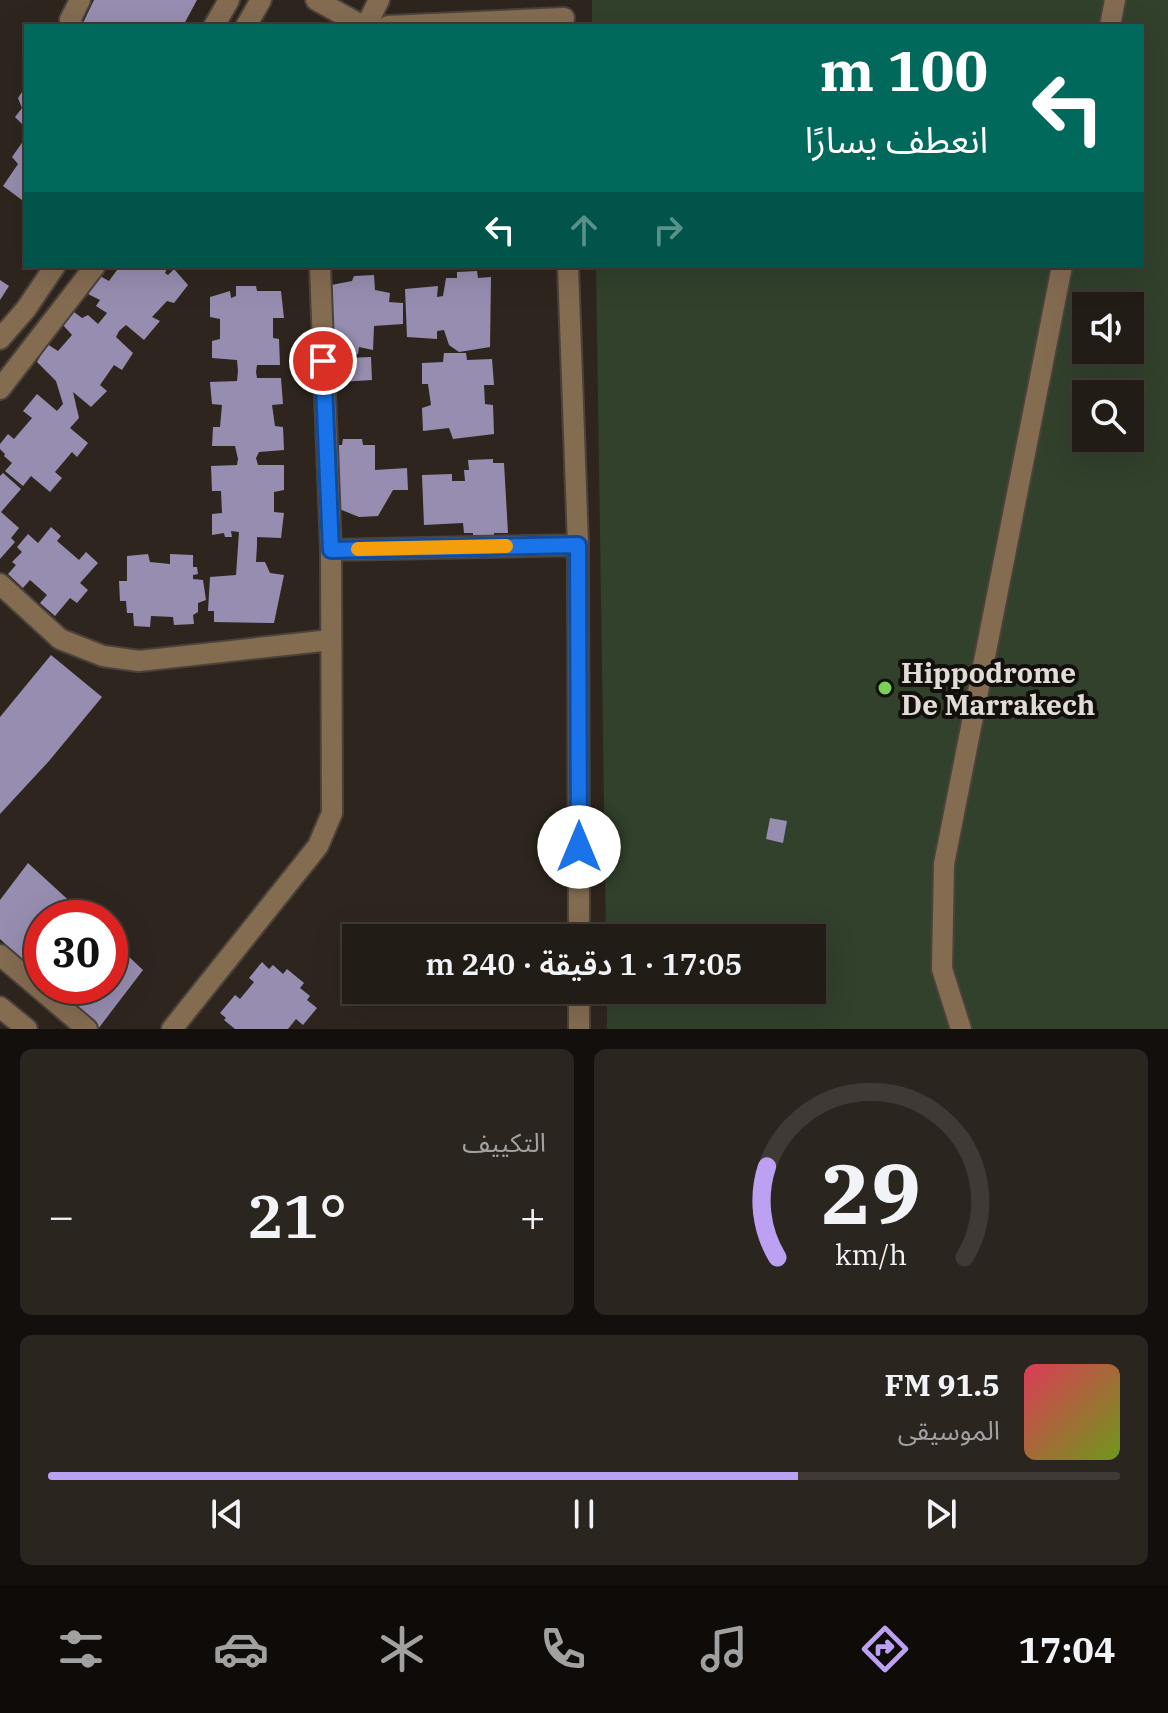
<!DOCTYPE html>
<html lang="ar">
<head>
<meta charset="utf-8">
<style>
  :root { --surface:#221c16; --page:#2a251f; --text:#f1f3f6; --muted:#a2a1a1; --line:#3f3a35; --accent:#bca0f2 }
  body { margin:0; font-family:"IBM Plex Serif","Noto Sans Arabic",serif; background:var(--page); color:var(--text); direction:rtl; height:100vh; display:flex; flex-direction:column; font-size:30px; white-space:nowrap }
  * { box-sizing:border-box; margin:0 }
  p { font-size:26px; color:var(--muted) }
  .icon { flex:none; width:44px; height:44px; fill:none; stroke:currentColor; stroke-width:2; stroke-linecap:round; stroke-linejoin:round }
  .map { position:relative; height:1029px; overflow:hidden; direction:ltr }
  .sheet { display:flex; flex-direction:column; gap:20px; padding:20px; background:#130f0c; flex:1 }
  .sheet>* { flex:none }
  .banner { position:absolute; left:24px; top:24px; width:1120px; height:244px; border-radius:0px; box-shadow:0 8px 32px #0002,0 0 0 2px var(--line); direction:rtl; background:#00695c; color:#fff; overflow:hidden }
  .controls { position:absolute; left:1072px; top:292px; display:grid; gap:16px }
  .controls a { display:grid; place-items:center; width:72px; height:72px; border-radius:0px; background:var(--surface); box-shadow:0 8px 32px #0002,0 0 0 2px var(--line); font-size:40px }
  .speed { position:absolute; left:24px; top:900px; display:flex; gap:16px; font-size:40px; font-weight:700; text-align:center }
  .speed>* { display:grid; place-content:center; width:104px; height:104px; border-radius:50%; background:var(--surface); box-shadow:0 8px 32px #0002,0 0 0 2px var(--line); line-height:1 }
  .speed .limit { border:12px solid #d22; background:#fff; color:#111 }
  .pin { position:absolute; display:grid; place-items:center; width:68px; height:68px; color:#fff; margin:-34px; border:4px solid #fff; border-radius:50%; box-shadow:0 2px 8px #0007 }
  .me { position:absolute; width:88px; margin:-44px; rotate:0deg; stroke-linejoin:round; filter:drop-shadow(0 0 6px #0008) }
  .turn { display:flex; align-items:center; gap:28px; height:168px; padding:0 24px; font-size:36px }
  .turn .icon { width:104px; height:104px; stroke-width:2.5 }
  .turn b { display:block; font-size:56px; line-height:68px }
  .lanes { display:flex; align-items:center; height:76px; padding:0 24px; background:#0003; justify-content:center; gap:40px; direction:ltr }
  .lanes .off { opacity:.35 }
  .big { font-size:60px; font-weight:600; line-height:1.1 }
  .sheet .tile { flex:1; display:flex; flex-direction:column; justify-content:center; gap:12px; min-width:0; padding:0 28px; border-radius:12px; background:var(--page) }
  .sheet .dial { align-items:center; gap:0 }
  .dial svg { height:208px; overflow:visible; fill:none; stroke:var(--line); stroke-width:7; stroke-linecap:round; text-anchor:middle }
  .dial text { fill:var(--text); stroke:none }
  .song { display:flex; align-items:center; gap:24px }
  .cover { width:96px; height:96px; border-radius:12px; background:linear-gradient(135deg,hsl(350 70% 55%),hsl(80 70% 35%)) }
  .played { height:8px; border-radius:4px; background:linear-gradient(90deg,var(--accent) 70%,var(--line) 70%) }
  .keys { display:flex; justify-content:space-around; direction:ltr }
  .heat { display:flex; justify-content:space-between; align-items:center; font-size:44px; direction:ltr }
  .sheet .tiles { flex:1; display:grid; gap:20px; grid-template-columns:1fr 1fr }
  .tile:last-child { grid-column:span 2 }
  .trip { position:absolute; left:342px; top:924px; width:484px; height:80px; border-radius:0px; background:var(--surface); box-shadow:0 8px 32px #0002,0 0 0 2px var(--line); font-weight:600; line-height:80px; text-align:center; direction:rtl }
  .dock { display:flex; height:128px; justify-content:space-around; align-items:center; background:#0e0b09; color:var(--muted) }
  .dock .icon { width:56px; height:56px }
  .dock .selected { color:var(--accent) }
  .dock b { font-size:36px; color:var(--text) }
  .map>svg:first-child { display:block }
  .green { fill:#31412c; fill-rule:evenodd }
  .building { fill:#978db0 }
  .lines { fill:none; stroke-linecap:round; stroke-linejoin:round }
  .minor-casing { stroke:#4b433b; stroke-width:24 }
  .minor { stroke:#846c51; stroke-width:20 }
  .route-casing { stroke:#114b97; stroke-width:20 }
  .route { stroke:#1a73e8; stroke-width:14 }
  .slow { stroke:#f59e0b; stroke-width:14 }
  .poi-dot { fill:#79d158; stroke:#13100c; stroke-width:3 }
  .labels { text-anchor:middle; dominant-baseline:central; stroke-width:8; stroke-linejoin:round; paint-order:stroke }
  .poi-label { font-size:28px; font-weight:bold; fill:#e1dcd6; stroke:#13100c; text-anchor:start }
</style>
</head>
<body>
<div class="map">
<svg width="1168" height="1029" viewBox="0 0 1168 1029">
  <rect width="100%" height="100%" fill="#2e261e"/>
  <!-- green -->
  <path class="green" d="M592,0h576v1029h-561v-39h205v-52h-206l-10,-672h546v-240h-550zM1086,306h44v44h-44zM1086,394h44v44h-44z"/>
  <!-- building -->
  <path class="building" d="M94,0h103l-14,26h-95l-5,-3z
    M26,86v42l-11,-11 7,-9 -4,-10z
    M26,137v66l-23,-17 15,-22 -6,-7z
    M120,266h48l-3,7 3,2 6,-6 14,16 -14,18 -7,-2 -15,16 8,4 -16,19 -18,-15 -7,6 -3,6 17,16 -11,17 -8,-5 -14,20 7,6 -16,16 -18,-15 6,26 -9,10 18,15 -11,14 -5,-5 -17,20 7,6 -12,14 -19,-16 -8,10 -18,-15 7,-8 -8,-7 1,-2 -5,-5v-5l8,-10 6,5 18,-21 -9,-7 14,-17 20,17 6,-7 -7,-23 -19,-19 10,-18 11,7 14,-16 -9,-10 11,-13 8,6 6,-3 10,9 5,-6 4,-5 -11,-7 4,-6 -12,-6 12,-18 9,5z
    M477,271l1,7 13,-1 -1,70 -31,5 -10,-7 -5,-15 -7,1v8l-30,-2 -2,-48 33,-3 -1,11 6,-1 3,-18h11v-6z
    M374,275l1,15 15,3 -1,9 14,1v21l-29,2 -1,24 -14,-3 -1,7 -17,2 -1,-8h-12l-2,-62 26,-5 2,-5z
    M0,280l9,6 -9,14z
    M236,286h20l1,5h24l3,27h-11v20l6,1 1,26h-23l-1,7 1,6h24l2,26 -11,1 3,21 8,1 1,23 -25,2 -3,6 2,7h26v25l-10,2v20l10,1 -3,25 -24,-1v8l-1,17h9l5,11 14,2 -10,48 -60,-1v-11h-6l2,-34 26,-2 3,-43 -8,-1 1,6h-7l-1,-4 -12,2v-21l10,-1 -1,-22h-9l-1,-25 26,-1 1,-6 -3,-13h-23l1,-19h7l2,-22 -10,-1 -2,-22 27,-1 1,-10 -1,-11 -25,-2v-17l8,-2v-20l-10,-2v-20l20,-6 1,7 5,-2z
    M444,353h22l1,7 25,-1 2,26h-10l1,19 8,1 1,29 -41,5 -4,-11 -26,3 -1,-23 9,-3 -3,-21h-6v-21l21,-1z
    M371,357l1,23 -32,2v-13h7l-1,-11z
    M343,439h19l1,6h12v25l32,-2 1,22h-15l-15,26 -19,1 -27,-11 1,-61h9z
    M493,459v4h11l4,70h-14v4l-21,1v-5h-9l-1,-10 -39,2 -2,-50 30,-1v7h13l-1,-11h5l-1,-10z
    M3,473l18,16 -20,23 18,16 -8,10 4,4 -15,17v-83z
    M51,527l10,9 -4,5 22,19 7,-8 12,11 -18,20 8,7 -11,13 -7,-5 -15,18 -15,-13 7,-8 -17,-15 -7,8 -15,-14 8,-9 -4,-3 10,-10 -5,-5 11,-13 10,9z
    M148,554l2,8 20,2v-10l23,1v12h4l1,7 -5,1v4l10,1 3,20 -8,3v9l-5,3 1,9 -20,1 -1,-8 -22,-1 -1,11 -16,-1 -1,-13h-6l-1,-12h-6l-1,-20h8v-25z
    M51,655l51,42 -53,64 -49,53v-97z
    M770,818l17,3 -4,22 -17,-4z
    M28,863l60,55h-46v60l-42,-39v-39z
    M110,939l33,31 -45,59 -47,-43h59z
    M262,962l7,7 4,-4 10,9 4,-5 17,14 -4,5 10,8 -3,4 10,8 -14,17 -7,-6 -8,10h-53l-11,-9 2,-2 -6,-5 15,-18 5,4 14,-17 -5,-4z"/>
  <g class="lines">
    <!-- minor casing -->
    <g class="minor-casing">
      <path id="minor" d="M316,0l47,26
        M73,26l-3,-6 10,-20
        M214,26l15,-26
        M246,26l15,-26
        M366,26l13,-26
        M388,26l176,-8
        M1110,26l5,-26
        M568,266l10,279 1,393
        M0,339l26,-30 29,-43
        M0,389l95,-123
        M331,550l247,-5
        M0,584l60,55 43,17 36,5 192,-21
        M0,955l87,74
        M579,990v39
        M0,1007l27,22
        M172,1029l146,-183 14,-33 -1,-263 -11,-284
        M961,1029l-19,-60 2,-105 118,-598"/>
    </g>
    <!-- minor -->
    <use href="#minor" class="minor"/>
  </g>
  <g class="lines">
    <!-- route casing -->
    <g class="route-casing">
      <path id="route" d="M323,361l8,189 247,-5 1,302"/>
    </g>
    <!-- route -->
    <use href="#route" class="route"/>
    <!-- slow -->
    <path class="slow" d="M358,549l148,-3"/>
  </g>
  <!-- markers -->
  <circle class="poi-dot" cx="885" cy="688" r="8"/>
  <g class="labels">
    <!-- poi labels -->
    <g class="poi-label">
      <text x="901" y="672">Hippodrome<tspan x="901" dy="32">De Marrakech</tspan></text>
    </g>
  </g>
</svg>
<div class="controls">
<a><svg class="icon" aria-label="sound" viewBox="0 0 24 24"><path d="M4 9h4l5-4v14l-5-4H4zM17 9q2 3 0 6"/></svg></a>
<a><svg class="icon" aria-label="search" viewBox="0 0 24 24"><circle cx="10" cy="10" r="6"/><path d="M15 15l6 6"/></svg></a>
</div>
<div class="speed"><div class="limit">30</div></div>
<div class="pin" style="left:323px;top:361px;background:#d93025"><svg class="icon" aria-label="arrive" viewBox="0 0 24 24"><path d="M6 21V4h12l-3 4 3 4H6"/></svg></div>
<svg class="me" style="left:579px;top:847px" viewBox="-20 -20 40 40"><circle r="19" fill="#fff"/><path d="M0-13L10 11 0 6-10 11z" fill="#1a73e8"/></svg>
<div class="trip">17:05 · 1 دقيقة · 240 m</div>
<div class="banner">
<div class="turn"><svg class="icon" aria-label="left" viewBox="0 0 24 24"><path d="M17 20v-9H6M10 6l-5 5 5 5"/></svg><div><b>100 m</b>انعطف يسارًا</div></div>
<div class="lanes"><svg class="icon" aria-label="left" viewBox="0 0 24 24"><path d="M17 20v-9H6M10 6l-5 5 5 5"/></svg><svg class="icon off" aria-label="ahead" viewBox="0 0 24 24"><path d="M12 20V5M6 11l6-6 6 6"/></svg><svg class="icon off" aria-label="right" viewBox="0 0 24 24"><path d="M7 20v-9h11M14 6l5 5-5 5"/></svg></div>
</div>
</div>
<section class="sheet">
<div class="tiles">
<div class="tile dial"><svg viewBox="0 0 100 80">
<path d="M14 69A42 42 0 1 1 86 69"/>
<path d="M14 69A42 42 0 0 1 10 34" stroke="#bca0f2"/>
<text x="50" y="56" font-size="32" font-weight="700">29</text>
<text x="50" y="72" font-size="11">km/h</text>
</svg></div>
<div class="tile"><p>التكييف</p>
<div class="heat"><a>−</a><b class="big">21°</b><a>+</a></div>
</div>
<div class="tile">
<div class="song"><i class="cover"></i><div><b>91.5 FM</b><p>الموسيقى</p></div></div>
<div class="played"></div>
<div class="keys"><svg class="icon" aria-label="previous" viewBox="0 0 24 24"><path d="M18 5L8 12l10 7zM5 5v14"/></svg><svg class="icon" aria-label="pause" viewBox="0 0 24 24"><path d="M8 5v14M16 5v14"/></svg><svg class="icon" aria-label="next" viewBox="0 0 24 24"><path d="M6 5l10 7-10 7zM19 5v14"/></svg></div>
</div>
</div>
</section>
<nav class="dock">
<b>17:04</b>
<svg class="icon selected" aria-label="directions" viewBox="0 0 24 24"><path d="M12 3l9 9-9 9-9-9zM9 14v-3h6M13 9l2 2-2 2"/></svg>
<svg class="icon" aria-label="music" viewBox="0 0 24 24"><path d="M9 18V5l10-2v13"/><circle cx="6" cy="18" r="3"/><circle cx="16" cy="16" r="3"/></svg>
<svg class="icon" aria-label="phone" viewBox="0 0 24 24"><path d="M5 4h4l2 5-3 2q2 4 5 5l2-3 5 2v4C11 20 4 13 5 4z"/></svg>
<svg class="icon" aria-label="climate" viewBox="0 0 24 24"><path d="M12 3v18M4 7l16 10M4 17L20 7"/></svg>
<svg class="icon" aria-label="car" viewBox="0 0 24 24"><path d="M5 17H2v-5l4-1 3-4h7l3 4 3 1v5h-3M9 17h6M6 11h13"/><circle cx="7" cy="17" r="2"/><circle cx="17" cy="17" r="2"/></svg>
<svg class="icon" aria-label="filters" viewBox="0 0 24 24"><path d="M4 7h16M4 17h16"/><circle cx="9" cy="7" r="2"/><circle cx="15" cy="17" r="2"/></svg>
</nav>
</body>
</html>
